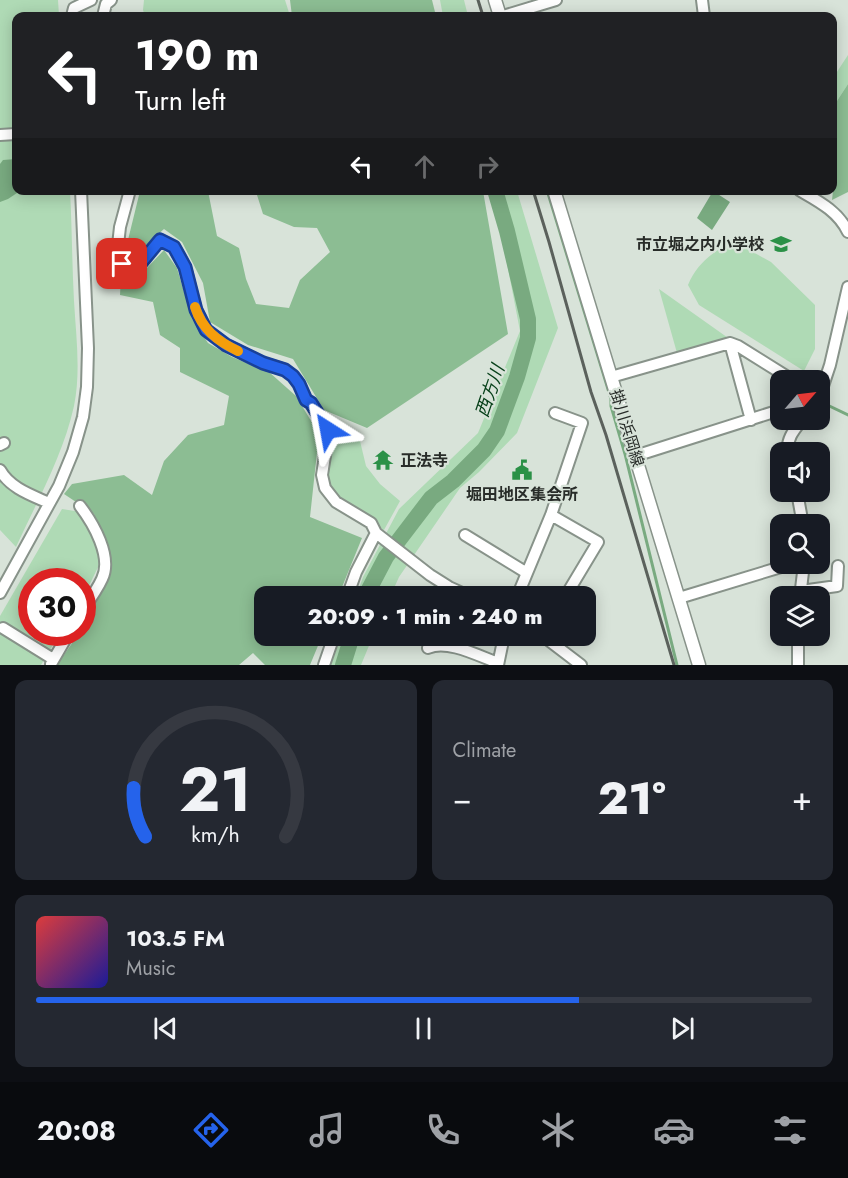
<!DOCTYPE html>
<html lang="en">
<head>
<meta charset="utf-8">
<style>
  :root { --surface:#171b24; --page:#242831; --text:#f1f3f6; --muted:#9ea1a6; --line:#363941; --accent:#2563eb }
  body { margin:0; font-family:Jost,"Noto Sans JP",sans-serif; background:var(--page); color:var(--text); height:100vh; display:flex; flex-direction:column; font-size:22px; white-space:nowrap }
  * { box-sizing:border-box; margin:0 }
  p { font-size:20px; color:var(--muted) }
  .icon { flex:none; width:33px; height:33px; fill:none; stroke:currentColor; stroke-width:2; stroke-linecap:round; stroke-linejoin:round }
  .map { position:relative; height:665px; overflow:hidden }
  .drawer { display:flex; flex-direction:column; gap:15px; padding:15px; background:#0d0f14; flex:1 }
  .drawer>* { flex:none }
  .top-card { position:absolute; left:12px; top:12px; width:825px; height:183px; border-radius:12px; box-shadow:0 3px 15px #0003; background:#202124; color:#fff; overflow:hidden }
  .needle { width:39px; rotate:62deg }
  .fabs { position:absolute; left:770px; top:370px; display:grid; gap:12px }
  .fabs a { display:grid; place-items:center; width:60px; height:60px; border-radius:12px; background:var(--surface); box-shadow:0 3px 15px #0003; font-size:30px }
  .speed { position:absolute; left:18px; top:568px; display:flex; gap:12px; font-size:30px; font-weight:700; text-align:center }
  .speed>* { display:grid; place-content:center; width:78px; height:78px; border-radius:50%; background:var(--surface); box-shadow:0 3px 15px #0003; line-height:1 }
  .speed .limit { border:9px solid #d22; background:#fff; color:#111 }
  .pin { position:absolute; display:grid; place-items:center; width:51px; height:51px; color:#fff; margin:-26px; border-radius:12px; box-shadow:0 3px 9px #0006 }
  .me { position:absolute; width:66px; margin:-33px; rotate:326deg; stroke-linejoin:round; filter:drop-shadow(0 0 4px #0008) }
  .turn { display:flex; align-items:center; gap:21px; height:126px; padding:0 24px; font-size:27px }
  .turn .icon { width:78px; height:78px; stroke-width:2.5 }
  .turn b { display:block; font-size:42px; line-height:51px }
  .lanes { display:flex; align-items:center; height:57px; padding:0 24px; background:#0003; justify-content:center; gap:30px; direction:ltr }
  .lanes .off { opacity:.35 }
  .big { font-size:45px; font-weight:800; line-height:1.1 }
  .drawer .card { flex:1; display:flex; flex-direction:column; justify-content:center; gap:9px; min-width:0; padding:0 21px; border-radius:12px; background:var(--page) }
  .drawer .dial { align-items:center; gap:0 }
  .dial svg { height:156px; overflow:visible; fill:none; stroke:var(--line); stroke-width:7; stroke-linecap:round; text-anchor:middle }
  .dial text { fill:var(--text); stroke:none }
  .song { display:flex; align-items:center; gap:18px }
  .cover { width:72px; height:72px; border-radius:9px; background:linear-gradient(135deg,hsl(0 70% 55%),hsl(240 70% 35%)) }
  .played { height:6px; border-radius:3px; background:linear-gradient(90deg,var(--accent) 70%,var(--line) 70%) }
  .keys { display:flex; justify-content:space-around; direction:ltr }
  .heat { display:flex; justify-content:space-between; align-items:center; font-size:33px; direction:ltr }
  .drawer .tiles { flex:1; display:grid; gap:15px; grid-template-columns:1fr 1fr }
  .card:last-child { grid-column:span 2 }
  .trip { position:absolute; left:254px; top:586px; width:342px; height:60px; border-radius:12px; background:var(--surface); box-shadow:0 3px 15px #0003; font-weight:800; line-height:60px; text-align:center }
  .dock { display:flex; height:96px; justify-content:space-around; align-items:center; background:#090b0e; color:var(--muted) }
  .dock .icon { width:42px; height:42px }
  .dock .active { color:var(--accent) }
  .dock b { font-size:27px; color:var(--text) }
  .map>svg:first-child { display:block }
  .green { fill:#afdab5 }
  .forest { fill:#8cbd93 }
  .water { fill:#79aa80 }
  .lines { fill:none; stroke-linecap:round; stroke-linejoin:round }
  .stream { stroke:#79aa80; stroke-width:3 }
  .river { stroke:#79aa80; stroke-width:16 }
  .minor-casing { stroke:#88938a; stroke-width:14 }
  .major-casing { stroke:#88938a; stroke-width:15 }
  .minor { stroke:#fff; stroke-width:10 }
  .major { stroke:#fff; stroke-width:12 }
  .rail { stroke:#5b615c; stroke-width:3 }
  .route-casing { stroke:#184099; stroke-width:15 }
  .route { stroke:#2563eb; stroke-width:10 }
  .slow { stroke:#f59e0b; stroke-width:10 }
  .labels { text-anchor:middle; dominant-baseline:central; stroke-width:4.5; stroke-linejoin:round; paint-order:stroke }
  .poi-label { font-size:16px; font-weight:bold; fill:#282c29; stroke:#d8e3d9; text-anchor:end }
  .street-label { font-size:16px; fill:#282c29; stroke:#d8e3d9 }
  .water-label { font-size:18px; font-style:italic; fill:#053f18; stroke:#d8e3d9 }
</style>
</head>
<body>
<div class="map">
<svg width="848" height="665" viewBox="0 0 848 665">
  <rect width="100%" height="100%" fill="#d8e3d9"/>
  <!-- green -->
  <path class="green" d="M0,0h58l1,16h-43v174l54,1c2,36 2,73 4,110 2,35 7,70 0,105 -11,50 -37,95 -58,141l-16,-17z
    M144,0h141l5,16h-145l-2,-6z
    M440,0h24l4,16h-25z
    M848,55v29l-15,23v-29z
    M493,191h24l41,137 -41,105 -38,39 -19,16 -61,89 -9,20h-34l7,-20 36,-68 79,-76 42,-102z
    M733,241l38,21 44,43v44l-11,22 -105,-66 -11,-20c9,-22 25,-33 45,-44z
    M659,289l72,51 -54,13z
    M334,433l26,8 6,25 14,18 20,17 -16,29c-19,-11 -62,-31 -62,-56 0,-7 9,-33 12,-41z
    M62,509l19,3 21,47 -19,39 -1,-16h-50v51h28l-19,32h-41v-49z
    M341,636h32l-12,29h-30z"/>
  <!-- forest -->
  <path class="forest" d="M290,0h142l4,16h-144z
    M848,84v108l-16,8 1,-9v-48l3,1 -3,-18v-19z
    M140,191h68l9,45 22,12 7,31 10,25 33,4 11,-28 30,-28 -13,-24 -23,-1 -31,-13 -6,-19 2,-4h224l25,143 -141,94 -43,-18 -31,-51 -45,-14 -38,-23 -7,-39 -21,-41 -18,-13 -30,27 -8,-8z
    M164,250l13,18 15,51 16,24 24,14 37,15 27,24 23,38 -9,83 52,21 -24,59h-74v39h58l-12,29h-45l-12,-12 -14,12h-182l22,-32h3l1,-6 18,-38 9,-28 -16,-47 -30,-20 8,-10 52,-9 28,20 12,-34 24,-26 36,-10 5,-29 -49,-24v-24l-20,-13 -7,-33 -33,-7 1,-19 24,-6z"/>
  <!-- water -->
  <path class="water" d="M16,159v31l4,1 -12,8 -8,3v-38l3,-4z
    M713,191l17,11 -18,28 -15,-12z"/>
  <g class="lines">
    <!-- stream -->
    <path class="stream" d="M547,190l64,209v7l14,48 52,211
      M821,402l27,13"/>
    <!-- river -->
    <path class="river" d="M365,597l21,-40 45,-59 22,-17 31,-31 13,-19 20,-54 11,-39v-19l-21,-88 -12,-41
      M343,665l9,-29"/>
    <!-- minor casing -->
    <g class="minor-casing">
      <path id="minor" d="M702,0l2,16
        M72,16l2,-8 17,-8
        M103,16l3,-12 5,-4
        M503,16l53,-16
        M0,135l16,-1
        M130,190l-10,37 -3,27 5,10 12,4 6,-4 20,-24 14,7 11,20 11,43 10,20 20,15 37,18 22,7 8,6 6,8 7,16 5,3 18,27 -7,45 3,13 11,14 35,21 5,10 54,42 19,12 22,10
        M799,190c19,11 39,21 49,42
        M730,343l8,3 56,35
        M611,377l119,-34 21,77
        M819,394l3,-5 8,-24 18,-78
        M0,445l4,-2
        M788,453c-2,-14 6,-23 14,-33
        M635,456l145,-46
        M0,470c10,18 31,25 49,33
        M797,492l6,33
        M80,506c13,17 33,51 22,73 -5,11 -13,22 -20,32
        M551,515l47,27 -33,55
        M465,535l62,38
        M801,591l36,-5 1,-20
        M0,593l59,-107 14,-34 10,-35 4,-30 1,-39 -7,-158
        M347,597l9,-25 20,-39
        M517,597l34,-82 31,-92 -27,-10
        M800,597l4,-33
        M679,598l112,-34
        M3,628l50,31
        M543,636l38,29
        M428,648c19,-9 51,8 70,15
        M51,664l18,-31
        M324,665l10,-29
        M498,665l6,-29
        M798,665v-29"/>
    </g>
    <!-- major casing -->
    <g class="major-casing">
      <path id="major" d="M495,0l5,16
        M554,190l145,475"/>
    </g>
    <!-- minor -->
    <use href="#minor" class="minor"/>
    <!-- major -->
    <use href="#major" class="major"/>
    <!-- rail -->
    <path class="rail" d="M478,0l5,16
      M533,190l16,52 42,150 15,43 68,230"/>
  </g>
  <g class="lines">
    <!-- route casing -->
    <g class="route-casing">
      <path id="route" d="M122,264l12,4 6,-4 20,-24 14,7 11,20 11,43 10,20 20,15 37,18 22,7 8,6 6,8 7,16 5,3 17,27"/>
    </g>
    <!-- route -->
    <use href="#route" class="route"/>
    <!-- slow -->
    <path class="slow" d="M195,307c7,22 22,34 43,44"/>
  </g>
  <!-- icons -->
  <defs>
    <g id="school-bare" transform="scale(1.62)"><path d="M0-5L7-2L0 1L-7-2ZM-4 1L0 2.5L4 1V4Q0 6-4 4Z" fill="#2b9147" stroke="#d8e3d9" stroke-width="2.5" paint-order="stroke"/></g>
    <g id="temple-bare" transform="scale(1.62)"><path d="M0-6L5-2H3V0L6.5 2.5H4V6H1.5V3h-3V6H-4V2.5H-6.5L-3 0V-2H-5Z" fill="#2b9147" stroke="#d8e3d9" stroke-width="2.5" paint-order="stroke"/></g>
    <g id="civic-bare" transform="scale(1.62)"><path d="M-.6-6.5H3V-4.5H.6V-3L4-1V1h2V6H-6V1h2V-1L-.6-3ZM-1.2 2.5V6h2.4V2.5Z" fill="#2b9147" stroke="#d8e3d9" stroke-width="2.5" paint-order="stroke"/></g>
  </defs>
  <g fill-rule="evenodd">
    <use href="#school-bare" x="781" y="244"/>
    <use href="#temple-bare" x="383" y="460"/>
    <use href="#civic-bare" x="522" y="470"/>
  </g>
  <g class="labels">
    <!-- poi labels -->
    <g class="poi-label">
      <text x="764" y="244">市立堀之内小学校</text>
      <text x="400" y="460" text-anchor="start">正法寺</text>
      <text x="522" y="494" text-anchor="middle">堀田地区集会所</text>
    </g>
    <!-- street labels -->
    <g class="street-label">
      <text transform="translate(627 428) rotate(73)">掛川浜岡線</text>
    </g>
    <!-- water labels -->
    <g class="water-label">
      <text transform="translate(490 391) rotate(-71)">西方川</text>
    </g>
  </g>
</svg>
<div class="fabs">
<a><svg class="needle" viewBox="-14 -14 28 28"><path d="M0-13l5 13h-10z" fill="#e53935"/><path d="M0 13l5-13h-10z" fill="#9ea1a6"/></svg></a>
<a><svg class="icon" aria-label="sound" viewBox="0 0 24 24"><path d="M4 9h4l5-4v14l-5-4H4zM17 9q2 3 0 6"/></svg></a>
<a><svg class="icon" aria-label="search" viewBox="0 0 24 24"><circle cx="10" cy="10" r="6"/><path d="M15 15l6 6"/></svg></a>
<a><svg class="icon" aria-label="layers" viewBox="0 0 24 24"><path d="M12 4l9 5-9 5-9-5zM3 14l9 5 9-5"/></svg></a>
</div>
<div class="speed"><div class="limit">30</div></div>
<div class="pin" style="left:122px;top:264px;background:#d93025"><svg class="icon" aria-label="arrive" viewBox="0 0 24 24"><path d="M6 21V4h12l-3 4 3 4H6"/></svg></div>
<svg class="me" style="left:328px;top:430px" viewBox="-20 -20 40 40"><path d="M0-17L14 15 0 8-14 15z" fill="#2563eb" stroke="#fff" stroke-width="4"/></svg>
<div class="trip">20:09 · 1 min · 240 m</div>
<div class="top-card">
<div class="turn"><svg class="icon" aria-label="left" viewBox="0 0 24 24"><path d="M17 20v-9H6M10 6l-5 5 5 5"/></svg><div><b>190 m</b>Turn left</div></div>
<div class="lanes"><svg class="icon" aria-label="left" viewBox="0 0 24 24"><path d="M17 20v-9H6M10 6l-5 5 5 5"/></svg><svg class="icon off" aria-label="ahead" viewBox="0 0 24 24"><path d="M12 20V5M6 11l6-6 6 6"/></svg><svg class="icon off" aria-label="right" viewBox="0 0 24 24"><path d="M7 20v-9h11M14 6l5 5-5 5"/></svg></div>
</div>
</div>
<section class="drawer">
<div class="tiles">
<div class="card dial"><svg viewBox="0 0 100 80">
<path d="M14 69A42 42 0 1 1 86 69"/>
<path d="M14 69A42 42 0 0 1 8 44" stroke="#2563eb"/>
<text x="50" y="56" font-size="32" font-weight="700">21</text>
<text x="50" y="72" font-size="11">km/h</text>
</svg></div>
<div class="card"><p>Climate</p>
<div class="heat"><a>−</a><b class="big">21°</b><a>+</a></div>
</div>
<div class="card">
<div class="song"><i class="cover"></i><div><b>103.5 FM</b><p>Music</p></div></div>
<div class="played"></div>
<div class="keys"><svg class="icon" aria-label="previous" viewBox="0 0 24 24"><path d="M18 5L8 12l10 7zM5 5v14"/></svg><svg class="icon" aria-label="pause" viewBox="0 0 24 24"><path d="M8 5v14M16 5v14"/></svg><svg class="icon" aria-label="next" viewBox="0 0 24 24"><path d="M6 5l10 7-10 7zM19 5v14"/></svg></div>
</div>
</div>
</section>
<nav class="dock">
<b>20:08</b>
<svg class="icon active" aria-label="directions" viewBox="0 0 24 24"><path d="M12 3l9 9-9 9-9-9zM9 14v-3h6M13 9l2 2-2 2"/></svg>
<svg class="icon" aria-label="music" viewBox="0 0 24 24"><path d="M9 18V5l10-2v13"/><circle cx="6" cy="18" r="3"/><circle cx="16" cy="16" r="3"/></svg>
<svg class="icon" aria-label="phone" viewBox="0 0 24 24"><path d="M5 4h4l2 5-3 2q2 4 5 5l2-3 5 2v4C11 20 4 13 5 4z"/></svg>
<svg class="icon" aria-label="climate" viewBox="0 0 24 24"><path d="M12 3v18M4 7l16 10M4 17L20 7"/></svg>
<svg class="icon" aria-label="car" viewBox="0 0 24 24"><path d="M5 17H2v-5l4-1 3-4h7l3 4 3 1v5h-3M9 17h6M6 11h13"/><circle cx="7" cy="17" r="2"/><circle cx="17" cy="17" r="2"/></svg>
<svg class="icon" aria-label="filters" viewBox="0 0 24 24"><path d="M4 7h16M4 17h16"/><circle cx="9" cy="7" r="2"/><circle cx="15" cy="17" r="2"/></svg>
</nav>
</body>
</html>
